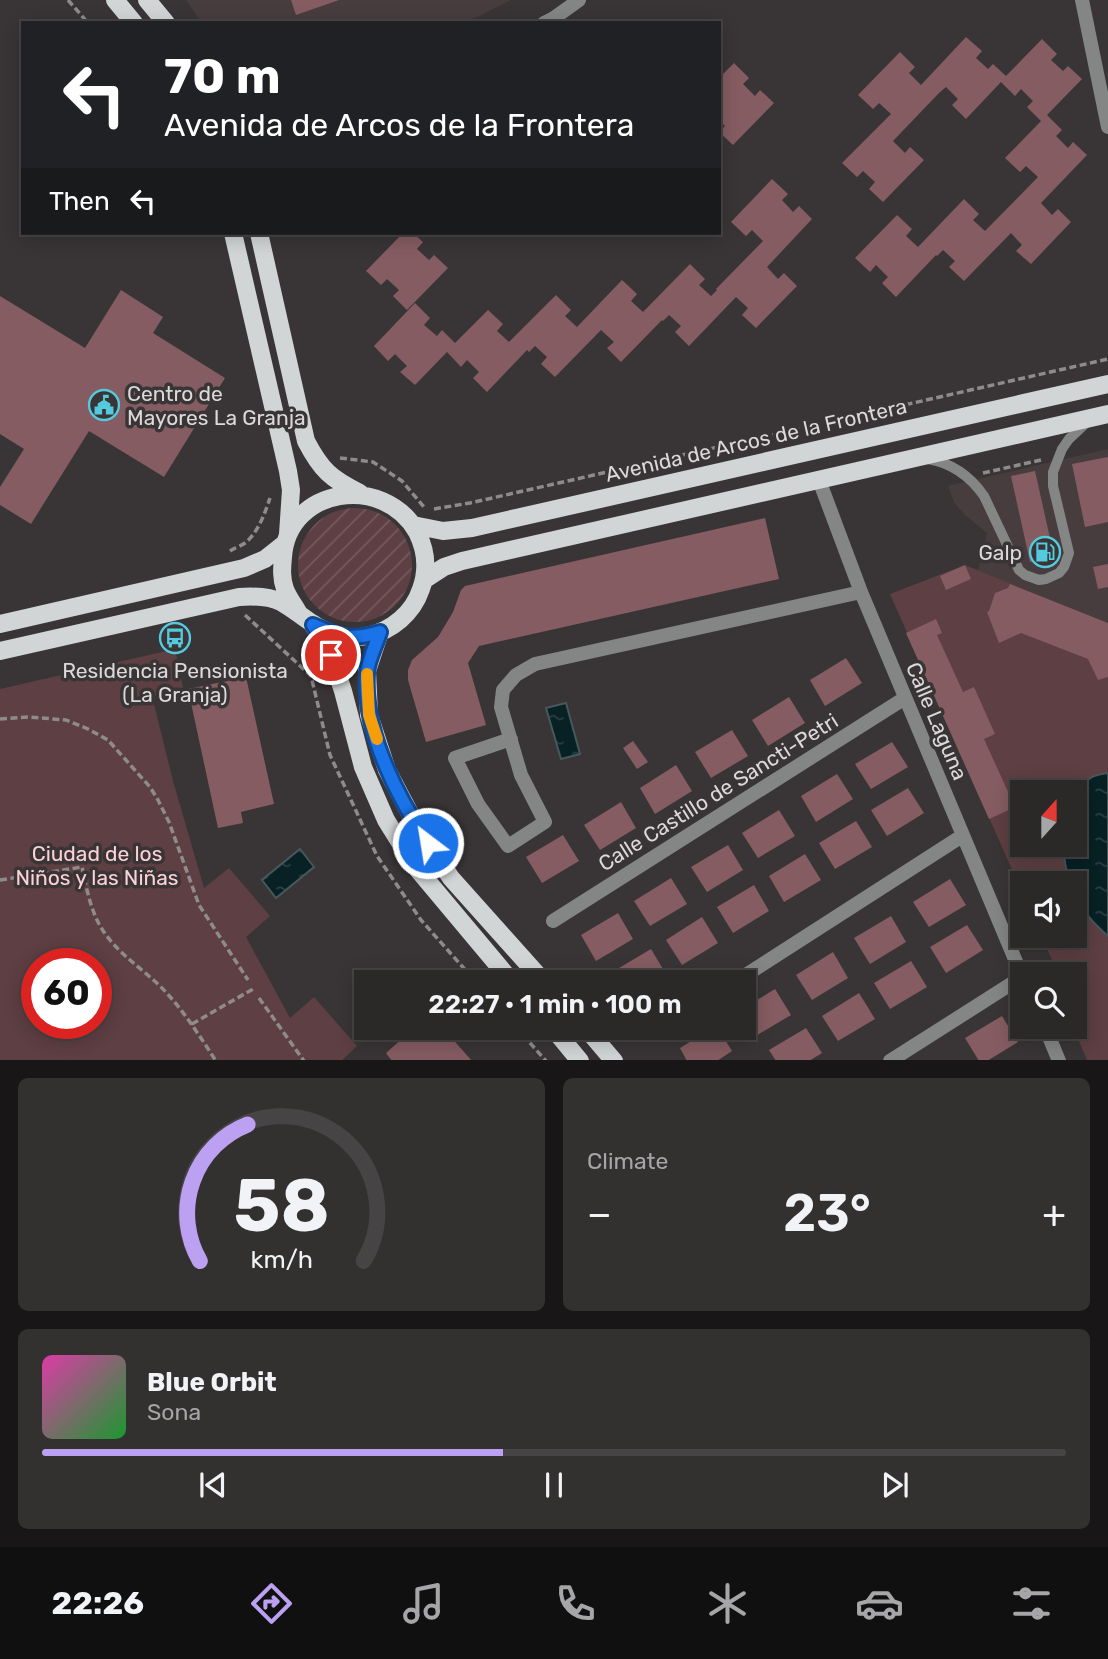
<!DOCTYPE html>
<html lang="en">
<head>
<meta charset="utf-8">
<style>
  :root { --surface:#2b2828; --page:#333030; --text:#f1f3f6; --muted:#a6a6a8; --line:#474445; --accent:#bca0f2 }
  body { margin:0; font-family:Rubik,sans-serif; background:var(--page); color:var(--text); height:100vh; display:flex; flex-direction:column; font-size:26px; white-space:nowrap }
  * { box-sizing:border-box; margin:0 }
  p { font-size:23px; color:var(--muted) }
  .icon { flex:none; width:38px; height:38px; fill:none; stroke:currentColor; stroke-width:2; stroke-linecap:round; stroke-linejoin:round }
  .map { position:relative; height:1060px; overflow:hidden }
  .side { display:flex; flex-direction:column; gap:18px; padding:18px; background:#181616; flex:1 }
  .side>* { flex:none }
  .banner { position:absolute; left:21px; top:21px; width:700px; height:214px; border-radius:0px; box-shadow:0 4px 18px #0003,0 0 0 2px var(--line); background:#202124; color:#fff; overflow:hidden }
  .needle { width:46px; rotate:21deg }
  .buttons { position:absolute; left:1010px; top:780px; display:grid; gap:14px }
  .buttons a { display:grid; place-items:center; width:77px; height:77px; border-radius:0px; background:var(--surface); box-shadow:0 4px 18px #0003,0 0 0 2px var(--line); font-size:35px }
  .speed { position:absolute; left:21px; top:948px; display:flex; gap:14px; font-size:35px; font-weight:700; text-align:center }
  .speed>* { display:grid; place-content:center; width:91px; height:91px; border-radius:50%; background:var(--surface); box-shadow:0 4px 18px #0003,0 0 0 2px var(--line); line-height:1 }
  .speed .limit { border:10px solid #d22; background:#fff; color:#111 }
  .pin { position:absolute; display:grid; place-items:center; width:60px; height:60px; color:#fff; margin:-30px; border:4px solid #fff; border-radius:50%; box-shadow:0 2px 7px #0007 }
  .me { position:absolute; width:77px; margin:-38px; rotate:329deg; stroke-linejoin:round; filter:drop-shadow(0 0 5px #0008) }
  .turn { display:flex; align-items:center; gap:24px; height:147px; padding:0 28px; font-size:32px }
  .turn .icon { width:91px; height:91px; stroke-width:2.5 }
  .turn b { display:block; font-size:49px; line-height:60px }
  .then { display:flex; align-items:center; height:66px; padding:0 28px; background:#0003; gap:14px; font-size:26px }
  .big { font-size:52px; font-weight:600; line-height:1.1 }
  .side .card { flex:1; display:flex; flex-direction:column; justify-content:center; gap:10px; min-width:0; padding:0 24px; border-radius:10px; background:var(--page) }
  .side .dial { align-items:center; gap:0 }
  .dial svg { height:182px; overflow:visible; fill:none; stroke:var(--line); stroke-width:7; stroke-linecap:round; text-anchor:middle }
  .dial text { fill:var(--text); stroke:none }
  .song { display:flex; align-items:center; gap:21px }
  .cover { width:84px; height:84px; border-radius:10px; background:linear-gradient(135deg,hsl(320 70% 55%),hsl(130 70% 35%)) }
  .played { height:7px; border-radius:4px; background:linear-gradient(90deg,var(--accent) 45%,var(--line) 45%) }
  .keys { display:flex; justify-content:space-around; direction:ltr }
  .heat { display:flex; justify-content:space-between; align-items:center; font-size:38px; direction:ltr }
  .side .tiles { flex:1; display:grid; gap:18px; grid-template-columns:1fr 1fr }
  .card:last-child { grid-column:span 2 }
  .trip { position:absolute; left:354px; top:970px; width:402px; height:70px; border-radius:0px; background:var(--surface); box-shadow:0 4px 18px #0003,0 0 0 2px var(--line); font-weight:600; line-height:70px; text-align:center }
  .tab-bar { display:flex; height:112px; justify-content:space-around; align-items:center; background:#111010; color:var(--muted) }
  .tab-bar .icon { width:49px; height:49px }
  .tab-bar .on { color:var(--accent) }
  .tab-bar b { font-size:32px; color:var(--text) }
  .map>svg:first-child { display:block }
  .built { fill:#483d3e }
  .green { fill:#5e3f43; fill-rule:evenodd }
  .garden { fill:url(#garden-furrows) }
  .water { fill:url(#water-ripples); stroke:#47585b; stroke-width:2 }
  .building { fill:#855c61 }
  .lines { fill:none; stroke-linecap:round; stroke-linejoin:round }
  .path { stroke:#8e8b8b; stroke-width:3.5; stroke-dasharray:7 3.5; stroke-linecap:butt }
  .service { stroke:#848686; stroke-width:10 }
  .minor { stroke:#848686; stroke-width:14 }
  .primary { stroke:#d1d5d6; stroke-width:18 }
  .route-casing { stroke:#114b97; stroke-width:18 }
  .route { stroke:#1a73e8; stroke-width:12 }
  .slow { stroke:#f59e0b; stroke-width:12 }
  .labels { text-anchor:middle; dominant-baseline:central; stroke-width:7; stroke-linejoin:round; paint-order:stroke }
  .poi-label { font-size:21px; fill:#dbd9d9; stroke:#393536; text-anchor:start }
  .street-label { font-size:21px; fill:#dbd9d9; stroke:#393536 }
  .park-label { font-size:21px; fill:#fdd1d6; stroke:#393536 }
</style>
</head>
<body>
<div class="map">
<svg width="1108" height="1061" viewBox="0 0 1108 1061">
  <defs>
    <pattern id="garden-furrows" width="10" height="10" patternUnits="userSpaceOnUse" patternTransform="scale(1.75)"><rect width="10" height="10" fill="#5e3f43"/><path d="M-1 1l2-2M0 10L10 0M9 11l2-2" fill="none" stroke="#745a5e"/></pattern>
    <pattern id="water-ripples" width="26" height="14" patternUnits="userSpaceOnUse" patternTransform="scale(1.75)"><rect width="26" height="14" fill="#072125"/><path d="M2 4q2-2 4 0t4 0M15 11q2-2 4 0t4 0" fill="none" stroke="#2b4144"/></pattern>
  </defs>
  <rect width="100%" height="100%" fill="#393536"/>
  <!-- built -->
  <path class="built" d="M186,0h325l-32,16 -20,7h-257z
    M1108,449v174l-130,-52 9,-38 -22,-18 -11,-13 -6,-16z"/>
  <!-- green -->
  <path class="green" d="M965,565l143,58v437h-21l-14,-33h1v-52h-15l-18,-39h33v-52h-52v8l-132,-298zM1022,793h52v52h-52z
    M175,649l8,39 -31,8 21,85 31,107 25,-20 41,48 -24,21 44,81 24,-21 43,49 -16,15 -341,-1v-371zM96,964v60h-59v-60z"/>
  <!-- garden -->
  <path class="garden" d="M298 565a57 57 0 1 1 114 0a57 57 0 1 1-114 0Z"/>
  <!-- water -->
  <path class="water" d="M566,703l14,51 -19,5 -15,-51z
    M1108,773v163c-15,-13 -34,-32 -34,-52h-4c-4,-13 -6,-25 -7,-39h11c0,-23 -6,-54 18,-68 4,-2 11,-3 16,-4z
    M300,849l14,18 -38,31 -14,-18z"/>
  <!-- building -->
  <path class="building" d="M291,0h48l-43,15z
    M966,37l16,14 -6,7 12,11 5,-5 13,12 36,-37 15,15 -6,6 12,11 5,-5 14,13 -35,36 15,15 -6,6 12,12 5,-6 14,13 -46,48 11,12 6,-6 13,13 -40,42 -15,-13 6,-6 -11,-12 -47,48 -15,-14 6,-6 -12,-11 -6,6 -1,-1 -40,42 -14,-14 6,-6 -12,-12 -6,7 -15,-14 42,-43 15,14 -6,7 12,11 46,-48 15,15 -6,6 12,11 53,-54 -12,-11 -6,6 -15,-14 36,-37 -14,-14 6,-6 -12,-12 -6,7 -14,-14 -35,37 -14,-14 6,-6 -12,-12 -7,6 -46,48 12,12 5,-6 14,13 -41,42 -14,-13 6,-7 -12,-11 -6,6 -15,-14 49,-49 -12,-11 -6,6 -15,-14 42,-43 15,15 -6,6 12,12z
    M734,63l15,15 -6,6 12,12 5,-6 14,13 -41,42 -14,-13 6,-6 -6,-6v-42z
    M772,179l16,15 -6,6 11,12 6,-6 13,13 -45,48 11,12 6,-6 13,13 -41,42 -14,-13 6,-7 -12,-11 -47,49 -14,-14 6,-6 -12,-11 -6,6 -1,-1 -41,42 -14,-14 7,-6 -13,-12 -46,47 -14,-13 6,-7 -12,-11 -6,6 -2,-2 -40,42 -14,-14 6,-6 -12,-12 -6,7 -14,-15 -32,33 -15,-13 7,-6 -12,-12 -7,7 -14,-15 41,-43 15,15 -6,7 13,11 5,-6 13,13 33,-33 15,14 -6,7 12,11 47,-47 15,15 -6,6 12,11 45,-47 15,14 -6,7 12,11 47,-48 15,15 -6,6 12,11 6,-6 -1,-1 47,-48 -11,-11 -6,6 -15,-14z
    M403,233h10l10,9 -6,7 12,11 5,-5 14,13 -41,42 -14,-14 6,-6 -12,-11 -6,6 -15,-14z
    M121,290l42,27 -10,16 72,45 -61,99 -75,-46 -58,93 -31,-19v-18l24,-38 -24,-15v-138l85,52z
    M1108,457v65l-23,5 -13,-63z
    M1035,471l19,85 -24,6 -19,-86z
    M765,518l14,61 -300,67 -11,17 18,62 -60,17 -18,-62v-10l4,-10 26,-23 15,-25 8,-22 4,-4z
    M1108,564v23l-10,2 -5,-22z
    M965,565l6,14 -25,11 -6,-14z
    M1010,584l98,39v54l-10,3 -10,-21 -67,-26 -22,10 -12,-31 2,-1 6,-18 13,-5z
    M936,619l6,14 -5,2 26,57 11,-5 21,47 -11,5 25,55 3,-1 6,13 -29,13 -83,-186z
    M846,658l16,25 -37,23 -15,-26z
    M246,677l28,127 -33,8 2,11 -25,5 -30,-139z
    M789,697l16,26 -37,23 -16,-26z
    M732,730l16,26 -37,22 -16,-26z
    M633,741l15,21 -11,7 -14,-21z
    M892,742l16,25 -37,22 -16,-25z
    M676,765l16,26 -37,23 -15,-26z
    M837,774l16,25 -37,23 -15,-26z
    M908,788l16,25 -37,23 -16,-26z
    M621,802l15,26 -36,22 -16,-25z
    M779,810l16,26 -37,22 -16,-25z
    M856,821l16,26 -37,22 -16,-26z
    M563,835l16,26 -37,22 -16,-26z
    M728,845l15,25 -36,22 -16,-25z
    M805,854l16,26 -37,22 -15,-26z
    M671,878l16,26 -37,22 -16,-25z
    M950,879l16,26 -37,22 -16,-25z
    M754,885l15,26 -36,22 -16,-26z
    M618,913l15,26 -37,22 -15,-26z
    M891,916l15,26 -36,22 -16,-26z
    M702,917l16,26 -36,22 -16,-25z
    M967,925l16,25 -37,23 -16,-26z
    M651,949l15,25 -12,8h-33l-7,-11z
    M833,952l15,26 -36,22 -16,-25z
    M911,961l16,26 -37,22 -16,-26z
    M775,989l16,26 -37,22 -10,-17v-12z
    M859,993l16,26 -37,22 -16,-25z
    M1078,996l7,16 -11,5v-19z
    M1002,1016l16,26 -31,19h-8l-14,-23z
    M411,1027h31l30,34h-80l-6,-8 27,-24z
    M714,1027h3l15,24 -15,10h-30l-7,-13z
    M806,1028l16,25 -13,8h-33l-7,-11z"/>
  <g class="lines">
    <!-- path -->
    <path class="path" d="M68,0l20,23
      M340,458l33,4 29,19 22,26h3
      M983,473l58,-13
      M434,509l36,-6 638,-144
      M230,551c4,-3 11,-5 15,-8 13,-10 20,-30 25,-45
      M245,615l66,61 19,79 47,101 44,64 55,62
      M0,719l29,-2 37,3 22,9 20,11 42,47 8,13 11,22 30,83 49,75
      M0,880l82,-13c4,19 8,40 17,57 14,26 40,42 61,62 22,22 39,49 56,75
      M259,998l45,63
      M192,1024l61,-35
      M516,1027l30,34"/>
    <!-- service -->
    <path class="service" d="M928,459c24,4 42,17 56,37l35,74 6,5 14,5 7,-1 13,-6 5,-6 5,-14 -16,-67v-14l9,-23 7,-10 18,-17"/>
    <!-- minor -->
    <path class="minor" d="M1082,0l26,127
      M544,23l10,-5 25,-18
      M819,480l42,112 161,384
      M511,739l-56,19 23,46 30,42 37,-24 -24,-47 -20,-68 2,-17 13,-15 19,-11 326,-72
      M553,921l352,-223
      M735,982l227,-146
      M1045,1027l14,34
      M654,1034l11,-7
      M890,1061l132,-84"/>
    <!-- primary -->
    <path class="primary" d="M115,0l19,23
      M147,0l19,23
      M233,233l55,238 3,19 -3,44
      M259,233l47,208c15,29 25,38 54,52
      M413,525l30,6 29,-3 636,-144
      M424,580l20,-13 18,-6 646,-147
      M0,624l244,-56 21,-9 19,-15
      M313,625l18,30 12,36 20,76 23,53 28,45 98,117
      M380,632l-13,39 2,44 18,55 29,55 35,53 93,104
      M0,651l239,-54c13,-1 29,-1 42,5 11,6 20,14 31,21 15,11 37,17 55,13 25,-5 46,-23 54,-47 7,-19 5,-39 -4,-57 -33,-59 -129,-45 -134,25 -1,11 -2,21 2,32 3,8 9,16 13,23
      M552,1027l28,34
      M585,1027l29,34"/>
  </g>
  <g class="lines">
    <!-- route casing -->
    <g class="route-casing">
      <path id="route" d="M331,655l-18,-30c28,12 37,16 67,7 -4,13 -12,28 -13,41 -4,58 30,123 61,170"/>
    </g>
    <!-- route -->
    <use href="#route" class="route"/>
    <!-- slow -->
    <path class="slow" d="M367,674l2,41 8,24"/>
  </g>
  <!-- icons -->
  <defs>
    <g id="civic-ring" transform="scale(1.575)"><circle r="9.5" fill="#393536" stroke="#54cade" stroke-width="1.5"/><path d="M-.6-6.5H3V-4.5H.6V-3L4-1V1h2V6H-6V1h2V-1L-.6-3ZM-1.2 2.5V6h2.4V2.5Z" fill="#54cade"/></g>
    <g id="fuel-ring" transform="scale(1.575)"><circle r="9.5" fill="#393536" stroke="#54cade" stroke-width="1.5"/><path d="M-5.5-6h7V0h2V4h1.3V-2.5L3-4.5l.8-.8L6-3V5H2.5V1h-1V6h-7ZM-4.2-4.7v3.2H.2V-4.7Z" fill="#54cade"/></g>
    <g id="bus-ring" transform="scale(1.575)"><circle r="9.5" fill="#393536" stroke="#54cade" stroke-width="1.5"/><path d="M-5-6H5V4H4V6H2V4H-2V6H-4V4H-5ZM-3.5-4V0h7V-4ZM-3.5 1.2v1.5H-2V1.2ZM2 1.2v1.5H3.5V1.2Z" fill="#54cade"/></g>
  </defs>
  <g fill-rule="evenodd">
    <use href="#civic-ring" x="104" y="405"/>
    <use href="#fuel-ring" x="1045" y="552"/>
    <use href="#bus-ring" x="175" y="638"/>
  </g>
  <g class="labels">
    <!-- poi labels -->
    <g class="poi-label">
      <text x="127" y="393">Centro de<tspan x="127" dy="24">Mayores La Granja</tspan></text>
      <text x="1022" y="552" text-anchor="end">Galp</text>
      <text x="175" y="670" text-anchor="middle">Residencia Pensionista<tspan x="175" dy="24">(La Granja)</tspan></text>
    </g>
    <!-- street labels -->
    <g class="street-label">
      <text transform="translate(756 440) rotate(-13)">Avenida de Arcos de la Frontera</text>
      <text transform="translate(937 721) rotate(67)">Calle Laguna</text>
      <text transform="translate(718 792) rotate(-32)">Calle Castillo de Sancti-Petri</text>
    </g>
    <!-- park labels -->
    <g class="park-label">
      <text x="97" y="853">Ciudad de los<tspan x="97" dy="24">Niños y las Niñas</tspan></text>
    </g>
  </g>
</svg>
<div class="buttons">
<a><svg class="needle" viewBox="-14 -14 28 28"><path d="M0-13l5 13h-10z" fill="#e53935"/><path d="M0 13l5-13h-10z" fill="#a6a6a8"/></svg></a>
<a><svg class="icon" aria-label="sound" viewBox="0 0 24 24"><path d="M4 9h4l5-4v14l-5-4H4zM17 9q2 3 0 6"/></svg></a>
<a><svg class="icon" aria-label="search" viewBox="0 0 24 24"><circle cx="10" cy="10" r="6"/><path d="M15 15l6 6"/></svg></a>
</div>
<div class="speed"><div class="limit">60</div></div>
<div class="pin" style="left:331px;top:655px;background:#d93025"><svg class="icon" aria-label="arrive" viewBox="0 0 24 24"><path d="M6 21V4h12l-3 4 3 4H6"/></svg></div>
<svg class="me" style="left:428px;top:843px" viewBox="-20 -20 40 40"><circle r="17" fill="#1a73e8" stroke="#fff" stroke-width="3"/><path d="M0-11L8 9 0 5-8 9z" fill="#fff"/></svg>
<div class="trip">22:27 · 1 min · 100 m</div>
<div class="banner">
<div class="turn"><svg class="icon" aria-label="left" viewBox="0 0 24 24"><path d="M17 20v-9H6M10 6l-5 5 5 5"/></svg><div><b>70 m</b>Avenida de Arcos de la Frontera</div></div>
<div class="then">Then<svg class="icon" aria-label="left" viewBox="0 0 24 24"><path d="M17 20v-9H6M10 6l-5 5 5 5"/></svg></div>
</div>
</div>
<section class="side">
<div class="tiles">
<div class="card dial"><svg viewBox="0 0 100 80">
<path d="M14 69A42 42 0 1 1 86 69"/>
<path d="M14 69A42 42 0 0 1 35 9" stroke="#bca0f2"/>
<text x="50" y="56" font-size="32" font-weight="700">58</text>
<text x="50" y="72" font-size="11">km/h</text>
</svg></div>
<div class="card"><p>Climate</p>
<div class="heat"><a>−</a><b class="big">23°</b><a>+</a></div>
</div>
<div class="card">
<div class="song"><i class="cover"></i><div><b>Blue Orbit</b><p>Sona</p></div></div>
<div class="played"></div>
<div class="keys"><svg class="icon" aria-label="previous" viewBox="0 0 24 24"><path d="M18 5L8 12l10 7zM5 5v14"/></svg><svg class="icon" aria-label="pause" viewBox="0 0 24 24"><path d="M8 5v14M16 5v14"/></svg><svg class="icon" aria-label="next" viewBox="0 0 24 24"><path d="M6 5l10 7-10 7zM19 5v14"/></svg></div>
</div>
</div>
</section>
<nav class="tab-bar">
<b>22:26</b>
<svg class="icon on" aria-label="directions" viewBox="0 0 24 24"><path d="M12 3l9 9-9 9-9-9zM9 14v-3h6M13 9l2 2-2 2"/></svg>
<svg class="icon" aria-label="music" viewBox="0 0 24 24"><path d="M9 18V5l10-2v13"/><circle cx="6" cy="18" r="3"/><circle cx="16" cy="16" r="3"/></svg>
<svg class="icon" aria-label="phone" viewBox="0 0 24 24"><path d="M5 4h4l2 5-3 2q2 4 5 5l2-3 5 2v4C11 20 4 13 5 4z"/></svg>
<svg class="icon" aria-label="climate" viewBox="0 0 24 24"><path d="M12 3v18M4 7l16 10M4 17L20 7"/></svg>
<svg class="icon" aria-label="car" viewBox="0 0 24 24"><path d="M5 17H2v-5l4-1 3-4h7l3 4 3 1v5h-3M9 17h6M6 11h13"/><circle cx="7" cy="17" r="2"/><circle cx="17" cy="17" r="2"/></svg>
<svg class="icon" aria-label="filters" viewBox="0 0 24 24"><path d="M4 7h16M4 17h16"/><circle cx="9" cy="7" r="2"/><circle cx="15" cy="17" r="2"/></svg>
</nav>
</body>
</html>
